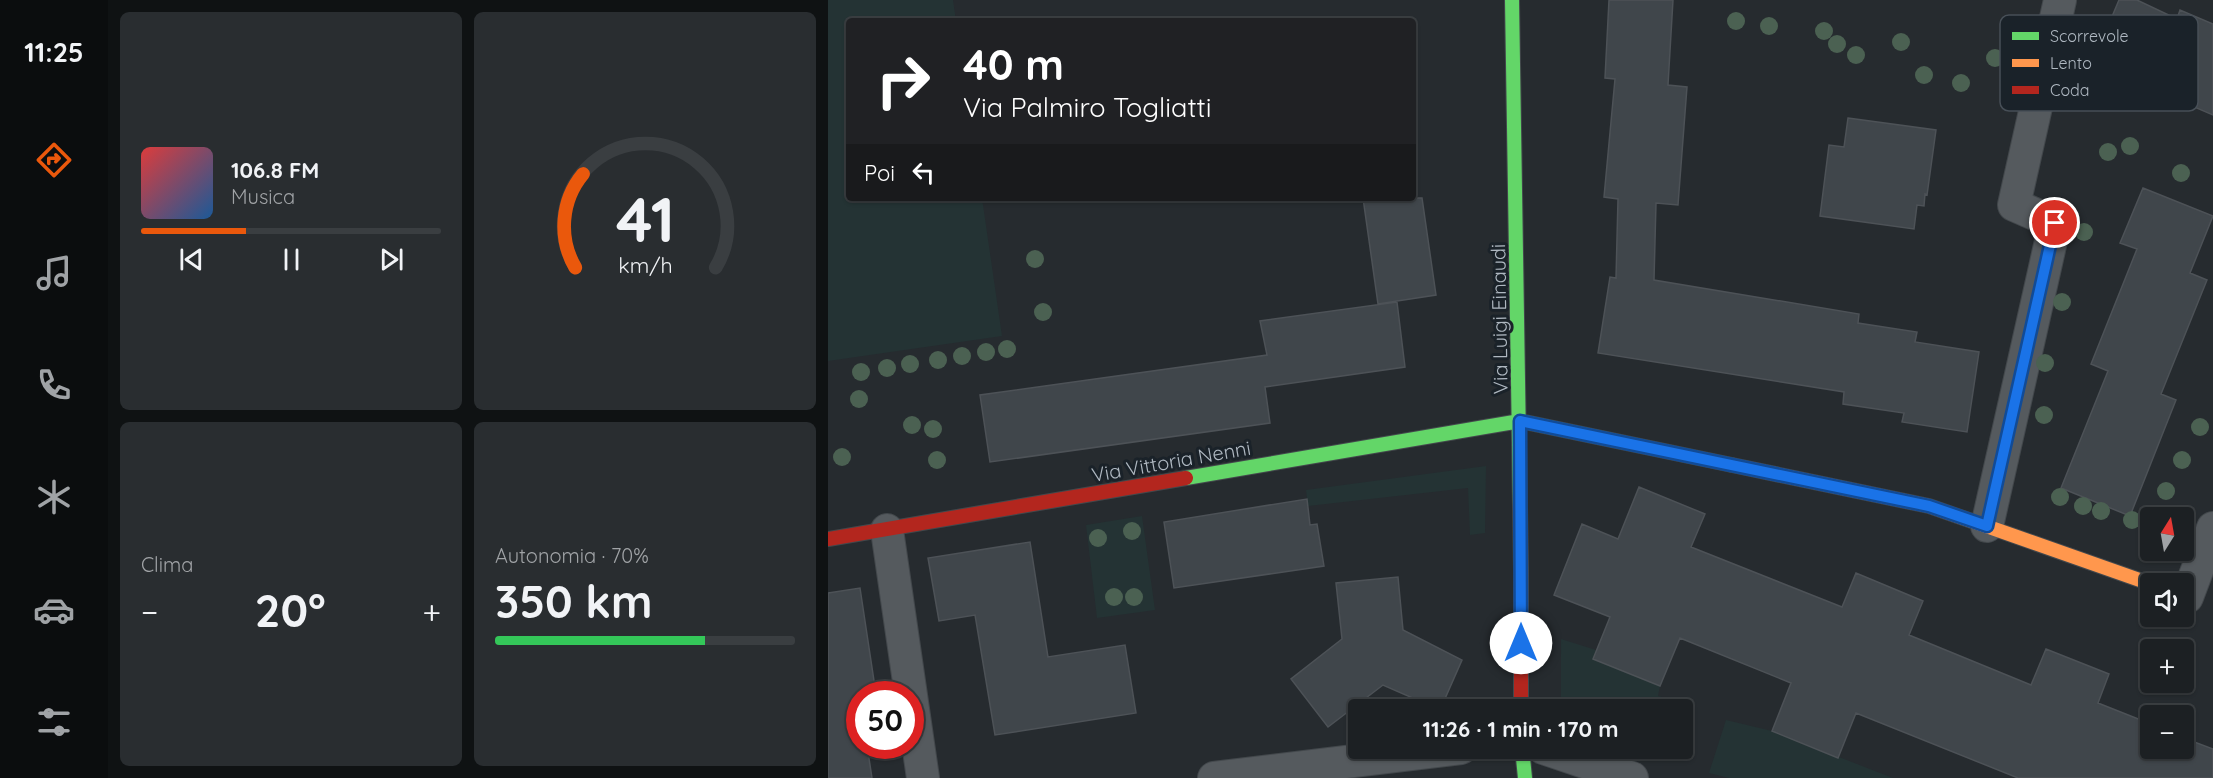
<!DOCTYPE html>
<html lang="it">
<head>
<meta charset="utf-8">
<style>
  :root { --surface:#1c2023; --page:#292d30; --text:#f1f3f6; --muted:#a0a3a6; --line:#3a3e41; --accent:#ea580c }
  body { margin:0; font-family:Quicksand,sans-serif; background:var(--page); color:var(--text); height:100vh; display:flex; flex-direction:column; font-size:22px; white-space:nowrap }
  * { box-sizing:border-box; margin:0 }
  p { font-size:20px; color:var(--muted) }
  .icon { flex:none; width:33px; height:33px; fill:none; stroke:currentColor; stroke-width:2; stroke-linecap:round; stroke-linejoin:round }
  .map { position:relative; flex:1; overflow:hidden }
  .sheet { display:flex; flex-direction:column; gap:12px; padding:12px; background:#0f1213; width:720px }
  .sheet>* { flex:none }
  .hud { position:absolute; left:18px; top:18px; width:570px; height:183px; border-radius:6px; box-shadow:0 2px 4px #0004,0 0 0 2px var(--line); background:#202124; color:#fff; overflow:hidden }
  .needle { width:39px; rotate:11deg }
  .fabs { position:absolute; left:1312px; top:507px; display:grid; gap:12px }
  .fabs a { display:grid; place-items:center; width:54px; height:54px; border-radius:6px; background:var(--surface); box-shadow:0 2px 4px #0004,0 0 0 2px var(--line); font-size:30px }
  .speed { position:absolute; left:18px; top:681px; display:flex; gap:12px; font-size:30px; font-weight:700; text-align:center }
  .speed>* { display:grid; place-content:center; width:78px; height:78px; border-radius:50%; background:var(--surface); box-shadow:0 2px 4px #0004,0 0 0 2px var(--line); line-height:1 }
  .speed .limit { border:9px solid #d22; background:#fff; color:#111 }
  .pin { position:absolute; display:grid; place-items:center; width:51px; height:51px; color:#fff; margin:-26px; border:3px solid #fff; border-radius:50%; box-shadow:0 2px 6px #0007 }
  .me { position:absolute; width:66px; margin:-33px; rotate:0deg; stroke-linejoin:round; filter:drop-shadow(0 0 4px #0008) }
  .turn { display:flex; align-items:center; gap:21px; height:126px; padding:0 18px; font-size:27px }
  .turn .icon { width:78px; height:78px; stroke-width:2.5 }
  .turn b { display:block; font-size:42px; line-height:51px }
  .then { display:flex; align-items:center; height:57px; padding:0 18px; background:#0003; gap:12px; font-size:22px }
  .big { font-size:45px; font-weight:700; line-height:1.1 }
  .sheet .tile { flex:1; display:flex; flex-direction:column; justify-content:center; gap:9px; min-width:0; padding:0 21px; border-radius:9px; background:var(--page) }
  .sheet .dial { align-items:center; gap:0 }
  .dial svg { height:156px; overflow:visible; fill:none; stroke:var(--line); stroke-width:7; stroke-linecap:round; text-anchor:middle }
  .dial text { fill:var(--text); stroke:none }
  .song { display:flex; align-items:center; gap:18px }
  .cover { width:72px; height:72px; border-radius:9px; background:linear-gradient(135deg,hsl(0 70% 55%),hsl(210 70% 35%)) }
  .played { height:6px; border-radius:3px; background:linear-gradient(90deg,var(--accent) 35%,var(--line) 35%) }
  .keys { display:flex; justify-content:space-around; direction:ltr }
  .heat { display:flex; justify-content:space-between; align-items:center; font-size:33px; direction:ltr }
  .charge { height:9px; border-radius:4px; background:linear-gradient(90deg,#34c759 70%,var(--line) 0) }
  .sheet .tiles { flex:1; display:grid; gap:12px; grid-template-columns:repeat(2,1fr) }
  .trip { position:absolute; left:520px; top:699px; width:345px; height:60px; border-radius:6px; background:var(--surface); box-shadow:0 2px 4px #0004,0 0 0 2px var(--line); font-weight:700; line-height:60px; text-align:center }
  main { display:flex; flex:1; min-height:0 }
  .tabs { display:flex; flex-direction:column; width:108px; justify-content:space-around; align-items:center; background:#0b0d0e; color:var(--muted) }
  .tabs .icon { width:42px; height:42px }
  .tabs .on { color:var(--accent) }
  .tabs b { font-size:27px; color:var(--text) }
  .map>svg:first-child { display:block }
  .green { fill:#243334 }
  .building { fill:#40464b; stroke:#4d5257; stroke-width:1.5 }
  .lines { fill:none; stroke-linecap:round; stroke-linejoin:round }
  .street-casing { stroke:#43484c; stroke-width:34 }
  .fast-casing { stroke:#43484c; stroke-width:16 }
  .slow-casing { stroke:#43484c; stroke-width:16 }
  .jam-casing { stroke:#43484c; stroke-width:16 }
  .street { stroke:#555a5e; stroke-width:32 }
  .fast { stroke:#63d668; stroke-width:14 }
  .slow { stroke:#ff974d; stroke-width:14 }
  .jam { stroke:#b3261e; stroke-width:14 }
  .tree { fill:#4b6152 }
  .route-casing { stroke:#114b97; stroke-width:15 }
  .route { stroke:#1a73e8; stroke-width:10 }
  .labels { text-anchor:middle; dominant-baseline:central; stroke-width:6; stroke-linejoin:round; paint-order:stroke }
  .street-label { font-size:20px; fill:#afb8c1; stroke:#1a2229 }
  .key { fill:#1a2229; stroke:#474f57; stroke-width:1.5 }
  .key-label { font-size:16px; fill:#afb8c1 }
</style>
</head>
<body>
<main>
<nav class="tabs">
<b>11:25</b>
<svg class="icon on" aria-label="directions" viewBox="0 0 24 24"><path d="M12 3l9 9-9 9-9-9zM9 14v-3h6M13 9l2 2-2 2"/></svg>
<svg class="icon" aria-label="music" viewBox="0 0 24 24"><path d="M9 18V5l10-2v13"/><circle cx="6" cy="18" r="3"/><circle cx="16" cy="16" r="3"/></svg>
<svg class="icon" aria-label="phone" viewBox="0 0 24 24"><path d="M5 4h4l2 5-3 2q2 4 5 5l2-3 5 2v4C11 20 4 13 5 4z"/></svg>
<svg class="icon" aria-label="climate" viewBox="0 0 24 24"><path d="M12 3v18M4 7l16 10M4 17L20 7"/></svg>
<svg class="icon" aria-label="car" viewBox="0 0 24 24"><path d="M5 17H2v-5l4-1 3-4h7l3 4 3 1v5h-3M9 17h6M6 11h13"/><circle cx="7" cy="17" r="2"/><circle cx="17" cy="17" r="2"/></svg>
<svg class="icon" aria-label="filters" viewBox="0 0 24 24"><path d="M4 7h16M4 17h16"/><circle cx="9" cy="7" r="2"/><circle cx="15" cy="17" r="2"/></svg>
</nav>
<section class="sheet">
<div class="tiles">
<div class="tile">
<div class="song"><i class="cover"></i><div><b>106.8 FM</b><p>Musica</p></div></div>
<div class="played"></div>
<div class="keys"><svg class="icon" aria-label="previous" viewBox="0 0 24 24"><path d="M18 5L8 12l10 7zM5 5v14"/></svg><svg class="icon" aria-label="pause" viewBox="0 0 24 24"><path d="M8 5v14M16 5v14"/></svg><svg class="icon" aria-label="next" viewBox="0 0 24 24"><path d="M6 5l10 7-10 7zM19 5v14"/></svg></div>
</div>
<div class="tile dial"><svg viewBox="0 0 100 80">
<path d="M14 69A42 42 0 1 1 86 69"/>
<path d="M14 69A42 42 0 0 1 18 21" stroke="#ea580c"/>
<text x="50" y="56" font-size="32" font-weight="700">41</text>
<text x="50" y="72" font-size="11">km/h</text>
</svg></div>
<div class="tile"><p>Clima</p>
<div class="heat"><a>−</a><b class="big">20°</b><a>+</a></div>
</div>
<div class="tile"><p>Autonomia · 70%</p><b class="big">350 km</b><div class="charge"></div></div>
</div>
</section>
<div class="map">
<svg width="1385" height="778" viewBox="0 0 1385 778">
  <rect width="100%" height="100%" fill="#262b2f"/>
  <!-- green -->
  <path class="green" d="M0,0h125l3,21h-107v177h133l20,138 -174,25z
    M658,466l-1,67 -15,2 -2,-47 -160,18 -2,-16z
    M314,516l13,94 -58,8 -11,-93z
    M733,639l35,11 -3,9 67,27 -2,10 24,6 -2,7h-119z
    M898,720l46,11 121,47h-164l-20,-5z"/>
  <!-- building -->
  <path class="building" d="M781,0h64l-5,85 19,2 -9,118 -22,-2 -2,77 205,34 -1,9 59,9 -2,10 64,10 -12,80 -65,-10 2,-9 -61,-9 1,-12 -246,-39 12,-76 6,1 2,-79 -14,-2 11,-118 -10,-1z
    M1291,0h18l40,19 3,-9 33,14v91l-58,-25 -5,8 -61,-27z
    M1020,118l88,12 -9,65 -2,-1 -1,12 -7,-1 -3,24 -94,-13 9,-71 15,2z
    M1315,188l70,28 -23,57 17,7 -46,114 15,6 -46,116 -69,-28 47,-117 -17,-7 46,-115 -17,-6z
    M535,198h59l14,97 -58,9z
    M569,302l8,65 -140,20 5,36 -280,39 -10,-67 287,-40 -7,-34z
    M811,487l66,27 -14,33 151,60 14,-34 67,28 -14,34 122,50 15,-36 63,25 -11,29 53,21v24h33v-10l29,11v29h-195l-162,-65 -18,45 -66,-27 19,-48 -111,-45 -20,48 -67,-27 17,-42 -56,-22 28,-71 36,15z
    M479,499l3,26 7,-1 7,42 -150,22 -10,-66z
    M202,542l18,115 77,-12 11,68 -141,22 -20,-120 -36,6 -11,-63z
    M570,577l5,53 59,30 -22,50 -57,-25 -55,42 -37,-48 51,-40 -6,-56z
    M32,588l16,106h-16v52h23l1,3 -16,3 4,26h-44v-185z"/>
  <g class="lines">
    <!-- street casing -->
    <g class="street-casing">
      <path id="street" d="M1159,526l68,-303 -41,-18 46,-205
        M59,530l36,248
        M1359,597l26,-69
        M715,748l89,30
        M386,778l247,-30"/>
    </g>
    <!-- fast casing -->
    <g class="fast-casing">
      <path id="fast" d="M684,0l9,570
        M358,478l334,-57 212,44
        M694,748l3,30"/>
    </g>
    <!-- slow casing -->
    <g class="slow-casing">
      <path id="slow" d="M904,465l197,41 222,78"/>
    </g>
    <!-- jam casing -->
    <g class="jam-casing">
      <path id="jam" d="M0,539l358,-61
        M693,570v140"/>
    </g>
    <!-- street -->
    <use href="#street" class="street"/>
    <!-- fast -->
    <use href="#fast" class="fast"/>
    <!-- slow -->
    <use href="#slow" class="slow"/>
    <!-- jam -->
    <use href="#jam" class="jam"/>
  </g>
  <!-- trees -->
  <g class="tree">
    <circle cx="908" cy="21" r="9"/>
    <circle cx="941" cy="26" r="9"/>
    <circle cx="996" cy="31" r="9"/>
    <circle cx="1073" cy="42" r="9"/>
    <circle cx="1009" cy="44" r="9"/>
    <circle cx="1028" cy="55" r="9"/>
    <circle cx="1167" cy="58" r="9"/>
    <circle cx="1096" cy="75" r="9"/>
    <circle cx="1133" cy="83" r="9"/>
    <circle cx="1302" cy="146" r="9"/>
    <circle cx="1280" cy="152" r="9"/>
    <circle cx="1353" cy="173" r="9"/>
    <circle cx="1256" cy="232" r="9"/>
    <circle cx="207" cy="259" r="9"/>
    <circle cx="1234" cy="302" r="9"/>
    <circle cx="215" cy="312" r="9"/>
    <circle cx="179" cy="349" r="9"/>
    <circle cx="158" cy="352" r="9"/>
    <circle cx="134" cy="356" r="9"/>
    <circle cx="110" cy="360" r="9"/>
    <circle cx="1217" cy="363" r="9"/>
    <circle cx="82" cy="364" r="9"/>
    <circle cx="59" cy="368" r="9"/>
    <circle cx="33" cy="372" r="9"/>
    <circle cx="31" cy="399" r="9"/>
    <circle cx="1216" cy="415" r="9"/>
    <circle cx="84" cy="425" r="9"/>
    <circle cx="1372" cy="427" r="9"/>
    <circle cx="105" cy="429" r="9"/>
    <circle cx="14" cy="457" r="9"/>
    <circle cx="109" cy="460" r="9"/>
    <circle cx="1354" cy="460" r="9"/>
    <circle cx="1338" cy="491" r="9"/>
    <circle cx="1232" cy="497" r="9"/>
    <circle cx="1255" cy="506" r="9"/>
    <circle cx="1273" cy="511" r="9"/>
    <circle cx="1304" cy="520" r="9"/>
    <circle cx="304" cy="531" r="9"/>
    <circle cx="270" cy="538" r="9"/>
    <circle cx="286" cy="597" r="9"/>
    <circle cx="306" cy="597" r="9"/>
  </g>
  <g class="lines">
    <!-- route casing -->
    <g class="route-casing">
      <path id="route" d="M693,643l-1,-222 409,85 58,20 68,-303"/>
    </g>
    <!-- route -->
    <use href="#route" class="route"/>
  </g>
  <g class="labels">
    <!-- street labels -->
    <g class="street-label">
      <text transform="translate(671 319) rotate(-91)">Via Luigi Einaudi</text>
      <text transform="translate(343 461) rotate(-10)">Via Vittoria Nenni</text>
    </g>
  </g>
  <!-- legend -->
  <rect x="1172" y="15" width="198" height="96" rx="9" class="key"/>
  <rect x="1184" y="32" width="27" height="8" fill="#63d668"/>
  <rect x="1184" y="59" width="27" height="8" fill="#ff974d"/>
  <rect x="1184" y="86" width="27" height="8" fill="#b3261e"/>
  <g class="key-label">
    <text x="1222" y="42">Scorrevole</text>
    <text x="1222" y="69">Lento</text>
    <text x="1222" y="96">Coda</text>
  </g>
</svg>
<div class="fabs">
<a><svg class="needle" viewBox="-14 -14 28 28"><path d="M0-13l5 13h-10z" fill="#e53935"/><path d="M0 13l5-13h-10z" fill="#a0a3a6"/></svg></a>
<a><svg class="icon" aria-label="sound" viewBox="0 0 24 24"><path d="M4 9h4l5-4v14l-5-4H4zM17 9q2 3 0 6"/></svg></a>
<a>+</a>
<a>−</a>
</div>
<div class="speed"><div class="limit">50</div></div>
<div class="pin" style="left:1227px;top:223px;background:#d93025"><svg class="icon" aria-label="arrive" viewBox="0 0 24 24"><path d="M6 21V4h12l-3 4 3 4H6"/></svg></div>
<svg class="me" style="left:693px;top:643px" viewBox="-20 -20 40 40"><circle r="19" fill="#fff"/><path d="M0-13L10 11 0 6-10 11z" fill="#1a73e8"/></svg>
<div class="trip">11:26 · 1 min · 170 m</div>
<div class="hud">
<div class="turn"><svg class="icon" aria-label="right" viewBox="0 0 24 24"><path d="M7 20v-9h11M14 6l5 5-5 5"/></svg><div><b>40 m</b>Via Palmiro Togliatti</div></div>
<div class="then">Poi<svg class="icon" aria-label="left" viewBox="0 0 24 24"><path d="M17 20v-9H6M10 6l-5 5 5 5"/></svg></div>
</div>
</div>
</main>
</body>
</html>
